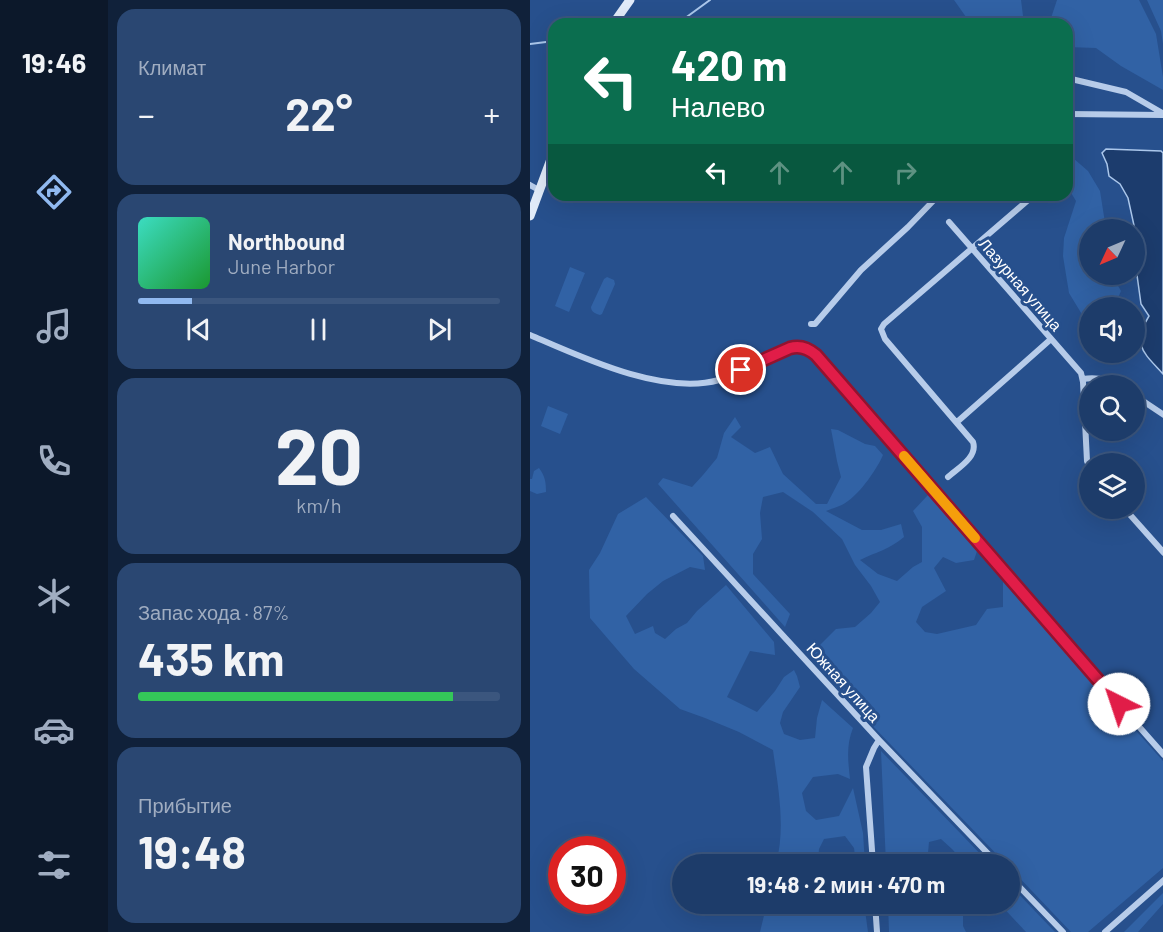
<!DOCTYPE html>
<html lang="ru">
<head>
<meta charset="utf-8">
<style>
  :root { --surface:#1d3c6a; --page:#2a4772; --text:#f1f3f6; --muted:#a0adc1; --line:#3b567e; --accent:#90b9f0 }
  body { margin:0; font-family:Barlow,sans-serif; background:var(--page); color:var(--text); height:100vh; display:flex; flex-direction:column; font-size:22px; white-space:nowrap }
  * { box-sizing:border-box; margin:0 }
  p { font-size:20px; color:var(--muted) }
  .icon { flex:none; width:33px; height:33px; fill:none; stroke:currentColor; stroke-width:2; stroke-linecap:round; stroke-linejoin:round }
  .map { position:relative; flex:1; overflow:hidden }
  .panel { display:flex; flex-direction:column; gap:9px; padding:9px; background:#10213a; width:422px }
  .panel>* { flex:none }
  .guide { position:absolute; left:18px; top:18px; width:525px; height:183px; border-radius:18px; box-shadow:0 6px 24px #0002,0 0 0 2px var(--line); background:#0b6e4f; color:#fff; overflow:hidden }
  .needle { width:39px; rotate:226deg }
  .buttons { position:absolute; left:549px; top:219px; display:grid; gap:12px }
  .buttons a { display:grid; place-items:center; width:66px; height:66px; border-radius:50%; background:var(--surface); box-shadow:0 6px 24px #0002,0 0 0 2px var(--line); font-size:30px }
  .speed { position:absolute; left:18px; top:836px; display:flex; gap:12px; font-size:30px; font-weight:700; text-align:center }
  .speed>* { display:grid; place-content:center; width:78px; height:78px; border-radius:50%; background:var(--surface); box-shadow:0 6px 24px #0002,0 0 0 2px var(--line); line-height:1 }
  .speed .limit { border:9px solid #d22; background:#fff; color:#111 }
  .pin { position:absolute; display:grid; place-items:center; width:51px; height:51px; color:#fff; margin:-26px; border:3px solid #fff; border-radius:50%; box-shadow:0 2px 6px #0007 }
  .me { position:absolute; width:66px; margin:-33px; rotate:319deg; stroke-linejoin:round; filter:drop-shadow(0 0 4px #0008) }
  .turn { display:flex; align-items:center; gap:21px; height:126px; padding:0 24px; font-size:27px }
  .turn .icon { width:78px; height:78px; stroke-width:2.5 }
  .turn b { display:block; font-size:42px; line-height:51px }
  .lanes { display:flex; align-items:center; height:57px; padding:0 24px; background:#0003; justify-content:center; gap:30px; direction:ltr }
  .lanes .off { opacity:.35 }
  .big { font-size:45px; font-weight:700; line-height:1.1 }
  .panel .tile { flex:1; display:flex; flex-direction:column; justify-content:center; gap:9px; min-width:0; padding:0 21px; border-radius:18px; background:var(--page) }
  .panel .dial { align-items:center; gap:0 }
  .dial b { font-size:78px; line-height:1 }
  .song { display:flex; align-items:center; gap:18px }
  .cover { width:72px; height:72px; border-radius:9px; background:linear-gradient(135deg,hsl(170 70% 55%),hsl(130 70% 35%)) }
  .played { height:6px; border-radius:3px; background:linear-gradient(90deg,var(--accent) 15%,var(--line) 15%) }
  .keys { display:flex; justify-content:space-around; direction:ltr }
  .heat { display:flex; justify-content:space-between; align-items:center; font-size:33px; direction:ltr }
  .charge { height:9px; border-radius:4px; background:linear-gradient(90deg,#34c759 87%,var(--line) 0) }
  .trip { position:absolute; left:142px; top:854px; width:348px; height:60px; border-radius:30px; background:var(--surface); box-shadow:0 6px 24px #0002,0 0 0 2px var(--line); font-weight:700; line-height:60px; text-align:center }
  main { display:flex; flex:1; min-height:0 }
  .dock { display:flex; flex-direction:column; width:108px; justify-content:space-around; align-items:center; background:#0c182a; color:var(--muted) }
  .dock .icon { width:42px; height:42px }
  .dock .active { color:var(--accent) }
  .dock b { font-size:27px; color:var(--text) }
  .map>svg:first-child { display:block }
  .green { fill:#3162a5 }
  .water { fill:#1c3c6d; stroke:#abc7eb; stroke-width:1.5 }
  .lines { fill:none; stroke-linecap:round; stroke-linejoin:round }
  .stream { stroke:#abc7eb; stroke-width:2 }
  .street { stroke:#b7ccea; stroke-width:6 }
  .secondary { stroke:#e1ebf9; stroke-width:9 }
  .route-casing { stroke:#92132f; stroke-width:15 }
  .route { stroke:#e11d48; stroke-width:10 }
  .slow { stroke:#f59e0b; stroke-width:10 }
  .labels { text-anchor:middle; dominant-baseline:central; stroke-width:6; stroke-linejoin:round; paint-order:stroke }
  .street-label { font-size:16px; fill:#fff; stroke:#27508d }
</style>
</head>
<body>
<main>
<nav class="dock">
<b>19:46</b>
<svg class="icon active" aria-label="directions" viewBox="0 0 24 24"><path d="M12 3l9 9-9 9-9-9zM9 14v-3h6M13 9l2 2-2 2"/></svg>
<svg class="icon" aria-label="music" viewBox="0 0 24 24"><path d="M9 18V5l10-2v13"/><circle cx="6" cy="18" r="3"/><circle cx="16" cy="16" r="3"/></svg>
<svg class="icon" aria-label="phone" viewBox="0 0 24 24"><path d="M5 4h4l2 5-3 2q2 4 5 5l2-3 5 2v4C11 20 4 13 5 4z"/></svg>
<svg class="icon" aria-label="climate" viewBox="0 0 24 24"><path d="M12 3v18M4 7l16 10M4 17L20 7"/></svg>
<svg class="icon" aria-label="car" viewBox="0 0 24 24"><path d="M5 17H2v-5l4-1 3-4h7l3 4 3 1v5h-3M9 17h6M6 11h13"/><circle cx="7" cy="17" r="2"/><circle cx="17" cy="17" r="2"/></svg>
<svg class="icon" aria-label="filters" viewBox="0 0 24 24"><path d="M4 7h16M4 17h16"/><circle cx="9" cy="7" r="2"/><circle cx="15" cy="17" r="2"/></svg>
</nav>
<section class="panel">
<div class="tile"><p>Климат</p>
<div class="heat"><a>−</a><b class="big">22°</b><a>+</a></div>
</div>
<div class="tile">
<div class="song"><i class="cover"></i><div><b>Northbound</b><p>June Harbor</p></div></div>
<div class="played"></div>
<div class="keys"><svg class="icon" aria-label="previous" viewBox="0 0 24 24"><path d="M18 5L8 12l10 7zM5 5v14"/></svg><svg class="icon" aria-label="pause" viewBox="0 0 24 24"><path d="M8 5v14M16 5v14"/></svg><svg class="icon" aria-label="next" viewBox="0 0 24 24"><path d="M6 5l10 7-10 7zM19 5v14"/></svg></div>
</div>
<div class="tile dial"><b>20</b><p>km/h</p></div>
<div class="tile"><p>Запас хода · 87%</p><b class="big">435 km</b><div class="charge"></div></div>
<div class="tile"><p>Прибытие</p><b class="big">19:48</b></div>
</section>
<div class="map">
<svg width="634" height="932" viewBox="0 0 634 932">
  <rect width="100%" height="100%" fill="#27508d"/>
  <!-- green -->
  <path class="green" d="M424,0h67l3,24h-53z
    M527,0h82l17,34 7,43v13l-42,-24 -25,-18 -29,-1v-23h-18z
    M617,0h16v44l-2,-13z
    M543,158l15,13 12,20 6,38 -16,1v44l22,1 9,16 -7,16 -24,1 -1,18 -20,-33 -6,-37 1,-18 12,-37 -9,-15v-25z
    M40,267l15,6 -16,39 -14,-6z
    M77,277l7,3 1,4 -13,30 -2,1c-4,-1 -9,-3 -9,-8l13,-28z
    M18,406l20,8 -8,20 -19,-8z
    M205,417l6,10 -10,10 24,16 15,-6 13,27 33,30h11l14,-27 -4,-16 -6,-32 7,1 27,14 10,2 8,9c-6,14 -22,37 -35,46 -6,5 -15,7 -22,10l36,19h19l20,-6 3,13c-16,13 -28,15 -44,23l18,14 19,7 16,-14 9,-5v-35l-9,-16 15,-16 49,56 -3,9 -18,3 -13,-6 -9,11 12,23 -24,16 -6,15 9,10 12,2 39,-9 11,-16 16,-2v-25l160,179v107l-75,64h-17l-61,-64v-4h-4l-167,-173 -20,-27 -6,-12 23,-23 19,-2 16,-14 9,-11 -9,-16 -16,-21 -13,-26 -29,-27 -30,-20 -20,5 -3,16 2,26 -9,15v20l37,40 -5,13 -127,-143 5,-6 29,9 11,-12 14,-17 7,-25z
    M9,468c6,8 7,14 7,24l-9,2 -7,-3v-12h2l2,-8z
    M116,497l57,59 2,14 -15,-3 -27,14 -16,13 -21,22 9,18 18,-8 2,7 10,6 11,-10 11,-6 10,-12 29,-26 48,57 1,13 -25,-4 -23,46 30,15 18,-21 9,-14 10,-7 3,6 3,11 -17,25 -3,11 4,11 16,6 15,-2 2,-20 5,-18 31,28c-7,17 -5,33 -3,51l-12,-5 -25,3 -11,16 4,18 10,9 23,-4 14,-28 10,45 2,31 -9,-1 -2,-15 -9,-12 -21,3 -5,10 -1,10 -10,-1 -13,2 -2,4h-17c10,-37 2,-77 -3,-114l-34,-18 -34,-14 -25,-9 -46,-40 -44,-51 -1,-48 11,-17 18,-39z
    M351,751l109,113h-24l-14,-15 -11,-10 -12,3 -1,11 8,11h-34l-10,-2 -1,2h-5z
    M480,885l45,47h-29l-27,-29h11z
    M633,893v11l-25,28h-14z
    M237,903h97l4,29h-108z
    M358,903h87l-12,8v15l3,6h-77z"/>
  <!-- water -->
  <path class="water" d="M576,149l55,2 2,2v221c-19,-21 -32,-29 -14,-58l-8,-12 -4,-29 5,-13 -14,-64 -8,-14 -11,-8 -2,-12 -5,-11z"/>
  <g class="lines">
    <!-- stream -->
    <path class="stream" d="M147,24l33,-24
      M0,44l24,-3"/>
    <!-- street -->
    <path class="street" d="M537,78l59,14 38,22
      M537,114l96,1
      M0,185l9,5
      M419,222l132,151 2,9 4,79 3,7
      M281,324h4l46,-54 47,-43 27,-28 -4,-4
      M0,335c51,22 133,61 189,45 26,-7 49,-26 75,-33l6,-1 13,6 261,301 90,102
      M553,379c13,-2 25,0 37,7
      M604,395l30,20
      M427,422l94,-83
      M418,477c10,-9 30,-20 25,-35l-88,-103 -4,-10 3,-5 150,-129
      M594,508l40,45
      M143,516l206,224 119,124
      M343,864l-7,-97 8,-19 5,-8
      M480,877l53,55
      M345,903l2,29
      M575,932l59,-52"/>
    <!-- secondary -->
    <path class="secondary" d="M83,24l17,-24
      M0,216l24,-65"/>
  </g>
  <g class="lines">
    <!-- route casing -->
    <g class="route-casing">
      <path id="route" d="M211,370l49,-22c10,-3 18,0 26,7l303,349"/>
    </g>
    <!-- route -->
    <use href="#route" class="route"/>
    <!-- slow -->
    <path class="slow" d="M374,456l71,82"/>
  </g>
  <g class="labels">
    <!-- street labels -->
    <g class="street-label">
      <text transform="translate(491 284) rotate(49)">Лазурная улица</text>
      <text transform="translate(314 682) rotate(48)">Южная улица</text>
    </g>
  </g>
</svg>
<div class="buttons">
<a><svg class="needle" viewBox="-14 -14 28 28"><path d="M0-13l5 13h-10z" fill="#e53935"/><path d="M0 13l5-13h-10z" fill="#a0adc1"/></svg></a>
<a><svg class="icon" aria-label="sound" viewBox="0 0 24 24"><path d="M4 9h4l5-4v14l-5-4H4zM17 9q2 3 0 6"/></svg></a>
<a><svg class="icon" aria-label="search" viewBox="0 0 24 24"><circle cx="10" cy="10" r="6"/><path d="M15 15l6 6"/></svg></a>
<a><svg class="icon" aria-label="layers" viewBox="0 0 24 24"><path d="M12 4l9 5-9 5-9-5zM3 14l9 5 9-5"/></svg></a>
</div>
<div class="speed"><div class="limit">30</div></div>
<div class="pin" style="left:211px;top:370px;background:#d93025"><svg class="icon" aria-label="arrive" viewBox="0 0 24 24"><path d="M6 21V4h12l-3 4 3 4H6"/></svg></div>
<svg class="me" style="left:589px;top:704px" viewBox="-20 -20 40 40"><circle r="19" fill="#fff"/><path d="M0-13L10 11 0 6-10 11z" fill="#e11d48"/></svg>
<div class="trip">19:48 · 2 мин · 470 m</div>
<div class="guide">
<div class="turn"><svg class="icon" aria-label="left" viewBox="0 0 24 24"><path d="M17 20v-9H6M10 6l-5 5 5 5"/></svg><div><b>420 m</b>Налево</div></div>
<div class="lanes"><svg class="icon" aria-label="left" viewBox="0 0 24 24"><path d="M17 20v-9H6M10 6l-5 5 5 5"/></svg><svg class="icon off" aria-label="ahead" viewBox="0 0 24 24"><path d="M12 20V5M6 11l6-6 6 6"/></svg><svg class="icon off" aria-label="ahead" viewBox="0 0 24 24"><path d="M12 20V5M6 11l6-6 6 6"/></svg><svg class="icon off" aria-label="right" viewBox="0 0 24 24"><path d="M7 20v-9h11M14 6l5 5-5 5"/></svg></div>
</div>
</div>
</main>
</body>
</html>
